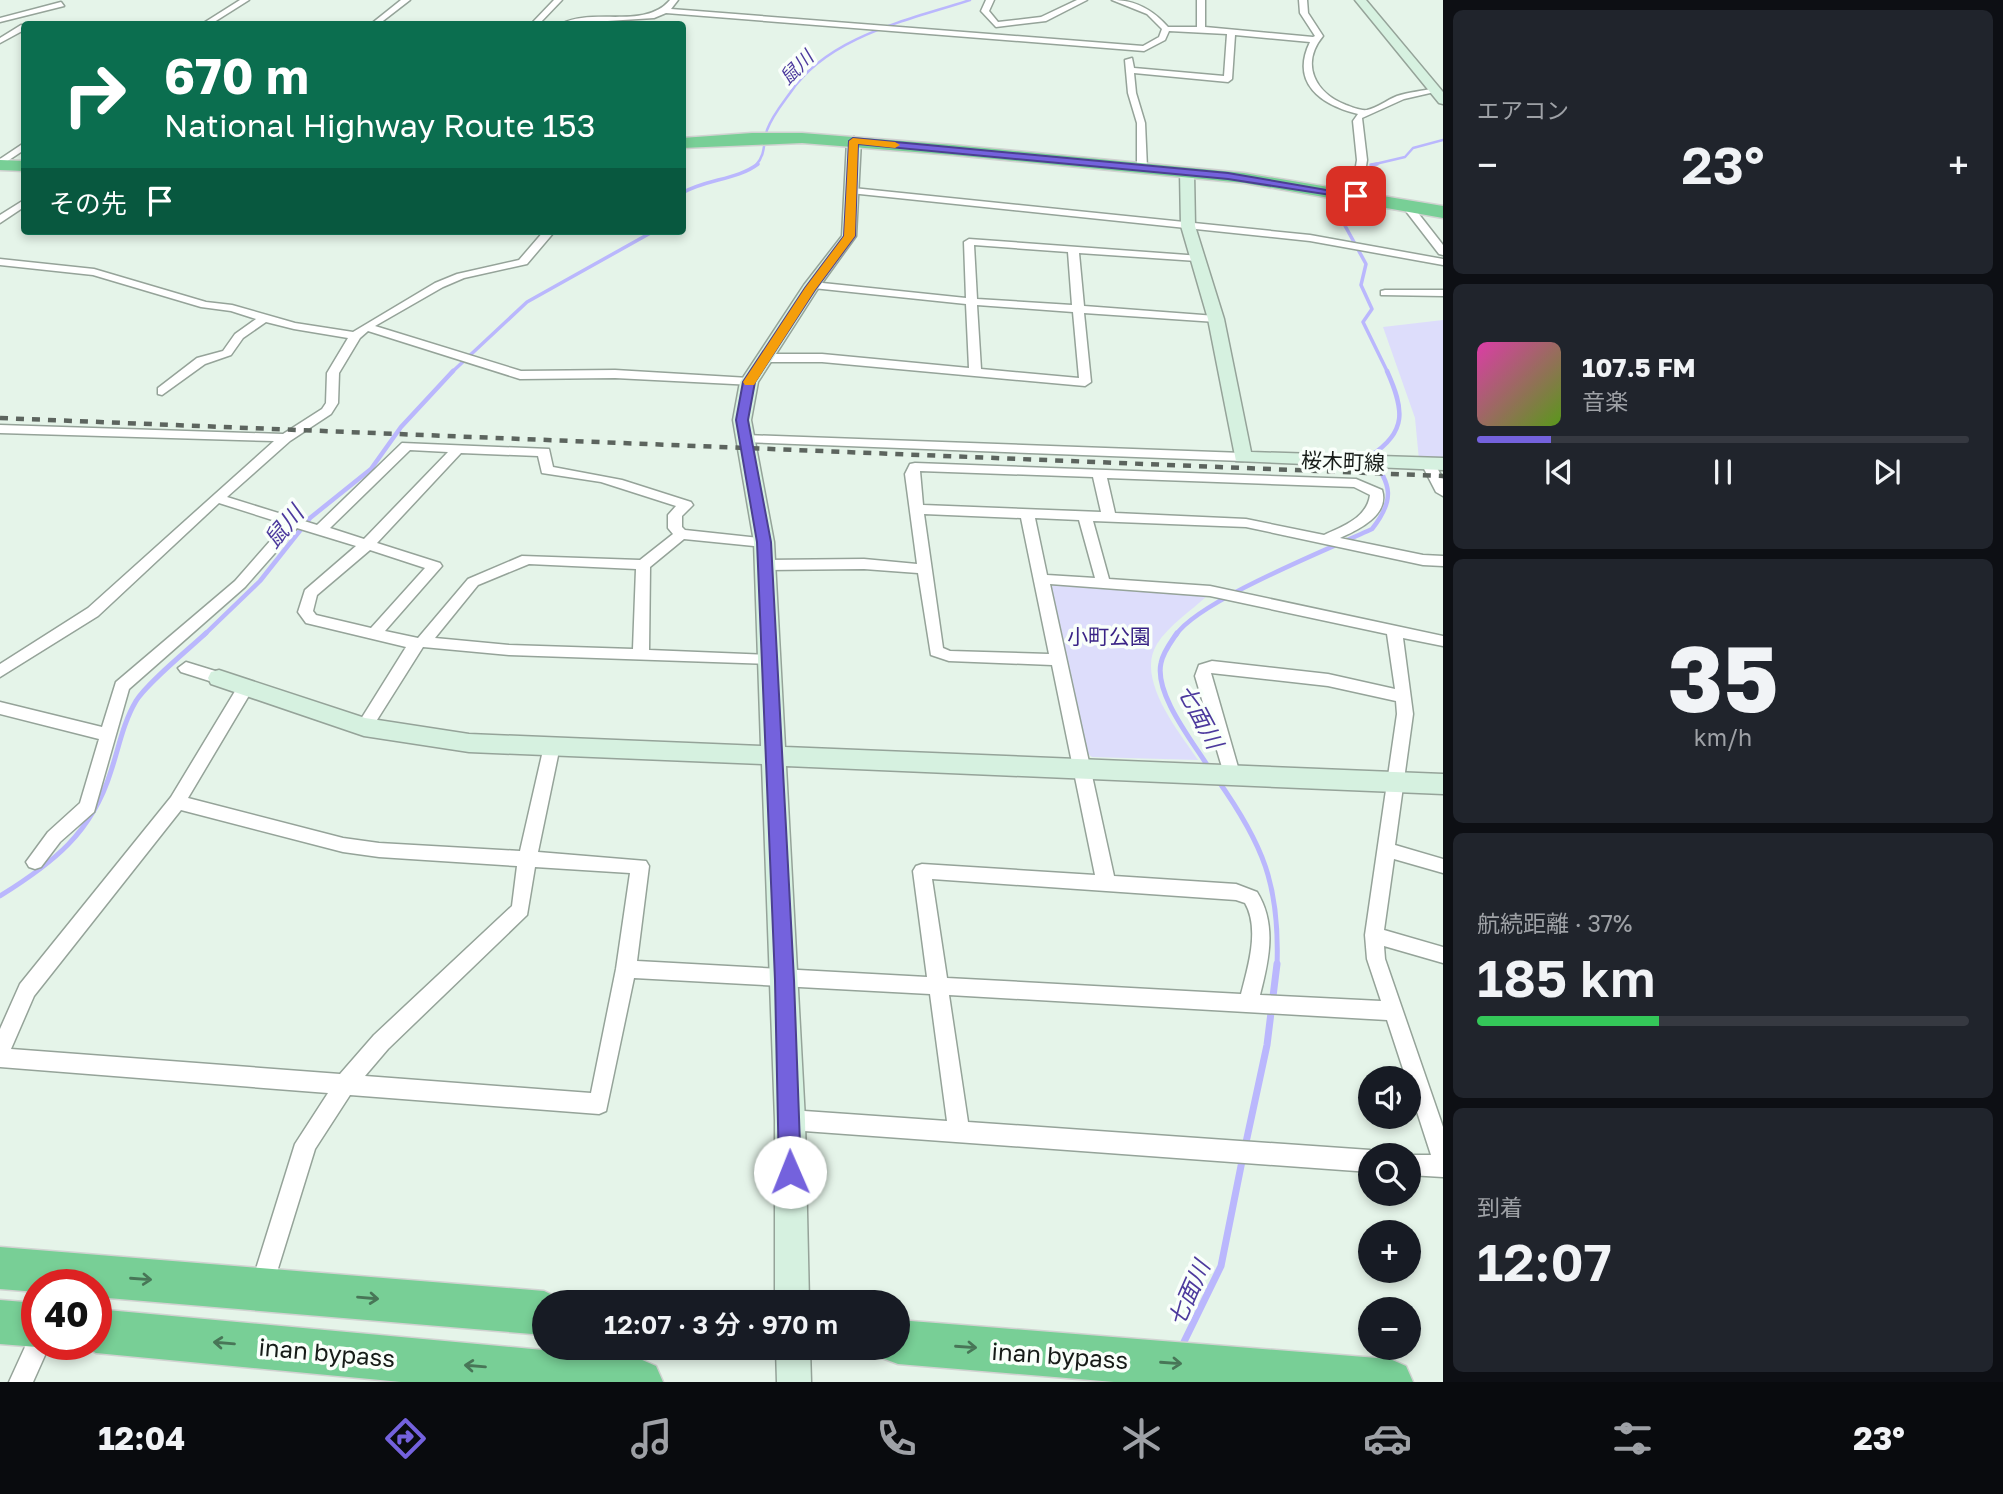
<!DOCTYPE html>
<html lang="ja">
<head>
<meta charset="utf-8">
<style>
  :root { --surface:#171b24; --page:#20242c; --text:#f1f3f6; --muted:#9ea1a6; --line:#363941; --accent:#7462dd }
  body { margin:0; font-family:"Golos Text","Noto Sans JP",sans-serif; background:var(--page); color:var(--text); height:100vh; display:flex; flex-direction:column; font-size:26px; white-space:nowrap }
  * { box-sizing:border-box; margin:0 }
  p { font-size:23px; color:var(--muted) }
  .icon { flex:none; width:38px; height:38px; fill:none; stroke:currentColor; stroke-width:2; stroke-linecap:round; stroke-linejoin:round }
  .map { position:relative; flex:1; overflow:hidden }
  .sheet { display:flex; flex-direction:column; gap:10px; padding:10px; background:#0d0f14; width:560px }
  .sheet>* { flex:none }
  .hud { position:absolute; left:21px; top:21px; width:665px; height:214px; border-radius:7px; box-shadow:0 4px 10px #0003; background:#0b6e4f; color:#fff; overflow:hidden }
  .controls { position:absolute; left:1358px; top:1066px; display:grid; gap:14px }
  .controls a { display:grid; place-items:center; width:63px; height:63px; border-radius:50%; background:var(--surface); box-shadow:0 4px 10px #0003; font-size:35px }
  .speed { position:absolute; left:21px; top:1269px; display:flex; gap:14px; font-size:35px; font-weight:700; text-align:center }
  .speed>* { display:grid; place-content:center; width:91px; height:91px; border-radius:50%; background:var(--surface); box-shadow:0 4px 10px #0003; line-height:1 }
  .speed .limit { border:10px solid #d22; background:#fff; color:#111 }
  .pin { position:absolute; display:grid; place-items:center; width:60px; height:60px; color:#fff; margin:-30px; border-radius:14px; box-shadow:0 4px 10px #0006 }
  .me { position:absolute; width:77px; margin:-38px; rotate:359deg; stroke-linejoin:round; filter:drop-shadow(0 0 5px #0008) }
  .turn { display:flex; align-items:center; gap:24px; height:147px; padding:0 28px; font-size:32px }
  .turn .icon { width:91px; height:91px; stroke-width:2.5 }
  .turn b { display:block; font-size:49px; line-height:60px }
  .then { display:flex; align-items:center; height:66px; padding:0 28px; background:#0003; gap:14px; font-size:26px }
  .big { font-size:52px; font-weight:600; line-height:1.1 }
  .sheet .tile { flex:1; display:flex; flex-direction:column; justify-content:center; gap:10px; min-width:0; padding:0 24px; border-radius:10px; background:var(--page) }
  .sheet .dial { align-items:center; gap:0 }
  .dial b { font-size:91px; line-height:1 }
  .song { display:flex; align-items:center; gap:21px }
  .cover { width:84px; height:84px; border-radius:10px; background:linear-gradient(135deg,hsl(320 70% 55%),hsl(90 70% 35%)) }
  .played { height:7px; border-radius:4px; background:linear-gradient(90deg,var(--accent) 15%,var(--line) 15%) }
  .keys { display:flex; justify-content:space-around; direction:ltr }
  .heat { display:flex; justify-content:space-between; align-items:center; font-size:38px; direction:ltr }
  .charge { height:10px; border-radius:5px; background:linear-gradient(90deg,#34c759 37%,var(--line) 0) }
  .trip { position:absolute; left:532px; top:1290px; width:378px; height:70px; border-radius:35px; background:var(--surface); box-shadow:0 4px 10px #0003; font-weight:600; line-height:70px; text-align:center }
  .dock { display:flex; height:112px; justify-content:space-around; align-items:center; background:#090b0e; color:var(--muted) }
  .dock .icon { width:49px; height:49px }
  .dock .current { color:var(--accent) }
  .dock b { font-size:32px; color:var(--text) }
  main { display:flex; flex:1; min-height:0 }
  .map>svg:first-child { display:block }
  .green { fill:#ddddfb }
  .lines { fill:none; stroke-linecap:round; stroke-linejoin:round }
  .stream-far4 { stroke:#bab7fd; stroke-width:2.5 }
  .stream-far3 { stroke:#bab7fd; stroke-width:3.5 }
  .stream-far2 { stroke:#bab7fd; stroke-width:4.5 }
  .stream-far1 { stroke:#bab7fd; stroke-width:5 }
  .stream { stroke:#bab7fd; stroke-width:7 }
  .street-casing { stroke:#95a399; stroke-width:3 }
  .secondary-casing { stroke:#95a399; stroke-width:3 }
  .highway-casing { stroke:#d1d2d1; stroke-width:3 }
  .street { fill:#fff; fill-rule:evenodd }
  .secondary { fill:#d6f1e0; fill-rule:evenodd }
  .highway { fill:#78cf96; fill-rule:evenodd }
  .rail { stroke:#5c645e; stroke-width:4.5; stroke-dasharray:8 8; stroke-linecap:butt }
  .oneway { stroke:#487657 }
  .route { fill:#7462dd; stroke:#4b4090; stroke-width:2 }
  .slow { fill:#f59e0b }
  .labels { text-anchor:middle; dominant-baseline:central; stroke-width:7; stroke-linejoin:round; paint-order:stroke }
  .far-water-label { font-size:19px; font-style:italic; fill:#4c3a9d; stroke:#f9fffa }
  .street-label { font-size:21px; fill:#171c18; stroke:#f9fffa }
  .park-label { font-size:21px; fill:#3a2486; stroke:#f9fffa }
  .water-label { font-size:23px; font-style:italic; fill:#4c3a9d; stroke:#f9fffa }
  .near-street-label { font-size:24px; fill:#171c18; stroke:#f9fffa }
</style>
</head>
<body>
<main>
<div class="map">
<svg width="1443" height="1382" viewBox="0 0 1443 1382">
  <rect width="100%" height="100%" fill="#e5f4e9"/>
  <!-- green -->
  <path class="green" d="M1443,320v141l-24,-1 -4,-42 -32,-91z
    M1055,584l152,12c-15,14 -39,30 -50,48 -22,35 22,88 41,116l-106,-3 -4,-3 -39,-166z"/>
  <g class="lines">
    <!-- stream-far4 -->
    <path class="stream-far4" d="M756,165c10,-11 7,-22 11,-35 5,-14 15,-26 23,-37 38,-57 119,-73 180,-93
      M1371,165l34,-8 8,-9 30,-8"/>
    <!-- stream-far3 -->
    <path class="stream-far3" d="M1371,165l6,-1
      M1364,190l3,-13
      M682,193c24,-14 55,-13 76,-29
      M1359,203l-16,19 23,42 -5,21 11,24 -9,13 25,51
      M451,373l76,-71 127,-71"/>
    <!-- stream-far2 -->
    <path class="stream-far2" d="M204,635l56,-54 50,-63 61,-49 30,-42 52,-56
      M1176,635c22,-34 153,-86 196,-106 23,-29 20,-45 -2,-73 38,-24 34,-47 17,-85"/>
    <!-- stream-far1 -->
    <path class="stream-far1" d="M1177,633c-6,9 -14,19 -16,30 -7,31 32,79 48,105
      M1217,779c46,65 63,106 60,187
      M0,896c53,-33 92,-63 111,-125 8,-24 12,-48 25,-70 11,-18 53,-52 70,-68"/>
    <!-- stream -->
    <path class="stream" d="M1245,1147l22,-102 10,-81
      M1181,1348l40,-82 22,-110"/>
    <!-- street casing -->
    <g class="street-casing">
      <path id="street" d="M240,0h9l-38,24h-9z
        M401,0h9l-31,24h-8z
        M554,0h8l-23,24h-8z
        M670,0h8l-7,9 472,37 16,-9 3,-8 -15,-15 -35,-14c24,0 41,10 56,27h29v-27h8v27l108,10 2,-1 -15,-23 -1,-13h8l1,13 15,23c-23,28 -8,57 23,69 6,2 15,6 21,5 10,-2 20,-10 30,-14 12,-4 26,-5 38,-8l4,3 -35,8 -42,19 5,42 -6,36 -5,3 -5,-3 6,-36 -4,-39 5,-7c-37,-9 -68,-31 -48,-72l-75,-7 -3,44 -4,3 -94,-9 2,20 9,30 2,45 -5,3 -5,-3v-45l-9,-30 -3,-33 7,-2 2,10 90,8 3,-42 -58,-3 -4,9 -21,11 -478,-38 -12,5 -93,6c32,-17 84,6 109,-24z
        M986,0h8l-5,11 9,11 43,-5 36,-17h10l-41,21 -50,6 -15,-16z
        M61,2l3,4 -64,16v-4z
        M21,25h3v5l-24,13v-5z
        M24,143v7l-24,16v-7z
        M853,188l457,47 133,24v6l-133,-24 -460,-48 -2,-2z
        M24,200v7l-24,16v-8z
        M1407,203l4,1 32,41v10l-4,-1 -37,-48z
        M544,231h11l-28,33 -63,14 -21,9 -68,39 146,45 94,-1 134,8 4,1v6l-138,-7 -95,1 -152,-48 -8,7 -21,35 -1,30 -7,11 -41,27 -63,56 90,28 85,-82 147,6 4,18 69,13 69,22 2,3 -11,11v11l3,3 84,9 2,3 -7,5 -80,-8 -34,28 -1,83 119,5 5,1 3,4 -3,4 -264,-9 -86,-8 -53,84h-12l-2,-4 50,-80 -100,-24 -8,-11 7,-22 51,-44 -59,-18 -52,59 -116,102 -35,123 -34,30 -19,25 -6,2 -6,-2 -3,-5 22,-30 32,-29 19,-64 -99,-25v-12l102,25 14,-45 119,-101 50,-57 -66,-21 -121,113 -98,61v-13l88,-56 186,-167 -274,-8v-8l283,9 39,-25 4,-6 1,-30 21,-35 -54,-9 -28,-7 -23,16 -12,17 -26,9 -43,31 -4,-1v-6l39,-30 26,-7 12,-17 21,-15 -25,-8 -30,-4 -108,-32 -93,-10v-6l94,10 112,33 26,3 63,18 58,9 82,-49 22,-9 62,-14zM410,450l38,2 -84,87 -34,-11zM461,453l77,3 4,17 59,9 75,24 -8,9v13l5,6 -33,26 -118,-4 -54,23 -50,59 -33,-7 57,-65 -2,-3 -63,-20zM370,550l55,18 -54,60 -55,-13 -3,-4 4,-16zM529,564l107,5 -3,80 -124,-4 -74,-7 43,-53z
        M969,239l232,17 1,2 -5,3 -118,-8 5,53 132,10 6,3 -6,3 -132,-9 7,69 -6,4 -263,-24h-57l-6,-4 6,-4h57l147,14 -3,-64 -153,-16 -5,-3 5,-3 153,16 -2,-56zM974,245l94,7 4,53 -95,-6zM977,305l96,7 6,66 -98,-9z
        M1385,290h58v6l-62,-1v-4z
        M746,435l497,18 6,4 -6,4 -502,-19v-6z
        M1428,459l5,1 10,19v17l-7,-4 -15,-29z
        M915,463l441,16 26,11c8,25 -24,40 -42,48l83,17 20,1v10l-20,-1 -177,-38 -153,-6 16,58 101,7 233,50v10l-40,-8 10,76 -18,131 48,14v14l-49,-14 -10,71 59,17v16l-59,-17 1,13 58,168v50l-34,-2v-20h-4h26l-22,-68v-9h-3l-19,-58 -438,-25 19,127 402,28 8,5h-8v17l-580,-42 -7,-3 -3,-7 3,-7 7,-3 157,11 -17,-127 -296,-16 -28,133 -7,3 -249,-19 -35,54 -43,139 -3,8 -8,3 -8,-3 -3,-8 45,-144 33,-51 -328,-26v-38l20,-45 151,-187 69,-114 6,-2 8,6 -66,111 155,40 36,5 141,8 24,-105 2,-4h12l2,4 -22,106 108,9 3,5 -12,95 290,16 -14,-106 3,-5 6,-2 173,11 -43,-210 -103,-4 -18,-6 -13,-82 -54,-4 -99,1 -7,-5 7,-5 99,-1 53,5 -12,-90 5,-10zM920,471l173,6 8,35 -178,-7zM1107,478l247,9 16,8c-3,23 -27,31 -46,40l-78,-16 -131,-6zM924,514l97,4 28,136 -99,-3 -7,-3zM1035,518l44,2 16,58 -48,-3zM1050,584l160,12 177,38 8,55 -67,-15 -116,-13 -13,4 -4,11 29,98 2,5h12l2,-5 -29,-101 117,13 68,15 1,13 -32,221 2,24 14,42 -121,-6c9,-35 17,-71 -3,-103l-21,-8 -122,-8zM181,810l162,42 36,5 138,9 -5,40 -138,129 -34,39 -329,-25 23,-53zM535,867l95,6 -14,96 -25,124 -226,-17 23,-27 139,-134zM932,879l304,21 9,3c15,26 3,64 -4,91l-294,-16z
        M186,662l39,12 2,4 -8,6 -38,-12 -3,-4z
        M37,1333v11h13l-17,38h-24l21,-46z"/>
    </g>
    <!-- secondary casing -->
    <g class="secondary-casing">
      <path id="secondary" d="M1355,0h11l77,92v12l-4,-1z
        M854,137l7,4 -5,95 -39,54 -59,92 -7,38 23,122 11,205 658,27v20l-657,-28 19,354 4,182h-34v-182l-13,-356 -293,-12 -105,-16 -153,-52 -3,-6 3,-6 8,-2 146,48 104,16 292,12 -7,-204 -21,-122 7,-38 64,-97 38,-49 5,-95z
        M1187,168l7,4 1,54 29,93 27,133 192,6v12l-207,-9 -28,-142 -27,-93 -1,-54z
        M776,1348h34l1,34h-34z"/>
    </g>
    <!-- highway casing -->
    <g class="highway-casing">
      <path id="highway" d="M752,133h50l151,12 291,28 199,33v12l-199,-35 -291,-28 -151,-12 -120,5v-10z
        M0,160l24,1v10l-24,-1z
        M0,1247l544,44 15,7 2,4h-17v33l-448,-38v-13h-59v8l-37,-3z
        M0,1300l37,3v41h7l-7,3 -37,-3z
        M96,1309l544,50 16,7 7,16h-262l-305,-29 -17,-9h17z
        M898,1320l492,39 16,7 7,16h-299l-216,-18 -16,-6 -4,-10h20z"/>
    </g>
    <!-- street -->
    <use href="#street" class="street"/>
    <!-- secondary -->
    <use href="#secondary" class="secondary"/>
    <!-- highway -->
    <use href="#highway" class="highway"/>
    <!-- rail -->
    <path class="rail" d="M0,418l1443,58"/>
  </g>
  <!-- one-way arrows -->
  <defs><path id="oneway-shaft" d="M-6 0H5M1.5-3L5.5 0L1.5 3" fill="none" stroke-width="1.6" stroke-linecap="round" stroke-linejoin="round" transform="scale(1.75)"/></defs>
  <g class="oneway">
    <use href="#oneway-shaft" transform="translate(141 1279) rotate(4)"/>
    <use href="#oneway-shaft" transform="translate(368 1298) rotate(5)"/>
    <use href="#oneway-shaft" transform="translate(224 1343) rotate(-175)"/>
    <use href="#oneway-shaft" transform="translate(966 1347) rotate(4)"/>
    <use href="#oneway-shaft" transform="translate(1171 1363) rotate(4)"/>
    <use href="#oneway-shaft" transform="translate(475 1366) rotate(-175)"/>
  </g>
  <!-- route -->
  <path class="route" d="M853,138l375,35 133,23 -5,3 -128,-20 -370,-35 -3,92 -40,54 -60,92 -7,38 23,122 23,438 7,192 -3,8 -8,3 -7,-3 -4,-8 -4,-192 -18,-438 -21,-122 7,-38 62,-94 39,-52 5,-95z"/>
  <!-- slow -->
  <path class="slow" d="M853,138l42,4 5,3 -5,3 -37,-4 -3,92 -40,54 -61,95h-9l-2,-3 62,-94 39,-52 5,-95z"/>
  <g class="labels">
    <!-- far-water labels -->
    <g class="far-water-label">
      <text transform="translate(796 67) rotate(-45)">鼠川</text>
    </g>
    <!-- street labels -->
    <g class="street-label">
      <text transform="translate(1343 461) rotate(2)">桜木町線</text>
    </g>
    <!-- park labels -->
    <g class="park-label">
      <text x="1109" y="636">小町公園</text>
    </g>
    <!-- water labels -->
    <g class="water-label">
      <text transform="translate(283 526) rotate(-50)">鼠川</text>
      <text transform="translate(1201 716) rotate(62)">七面川</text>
      <text transform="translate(1188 1293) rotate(-66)">七面川</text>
    </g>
    <!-- near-street labels -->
    <g class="near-street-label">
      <text transform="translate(327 1352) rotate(5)">inan bypass</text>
      <text transform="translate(1060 1355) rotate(4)">inan bypass</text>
    </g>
  </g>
</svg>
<div class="controls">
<a><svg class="icon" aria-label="sound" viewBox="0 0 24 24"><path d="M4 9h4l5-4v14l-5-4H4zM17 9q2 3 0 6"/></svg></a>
<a><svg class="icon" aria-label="search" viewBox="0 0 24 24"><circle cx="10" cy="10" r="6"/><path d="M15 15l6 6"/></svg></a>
<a>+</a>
<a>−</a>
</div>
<div class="speed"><div class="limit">40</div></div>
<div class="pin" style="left:1356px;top:196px;background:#d93025"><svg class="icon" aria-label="arrive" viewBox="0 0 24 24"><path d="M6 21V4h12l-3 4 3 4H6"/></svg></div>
<svg class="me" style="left:790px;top:1172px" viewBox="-20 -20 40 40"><circle r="19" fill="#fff"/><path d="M0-13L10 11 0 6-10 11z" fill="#7462dd"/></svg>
<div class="trip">12:07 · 3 分 · 970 m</div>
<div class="hud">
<div class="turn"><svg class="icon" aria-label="right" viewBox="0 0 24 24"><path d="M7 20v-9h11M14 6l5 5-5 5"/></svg><div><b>670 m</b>National Highway Route 153</div></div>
<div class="then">その先<svg class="icon" aria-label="arrive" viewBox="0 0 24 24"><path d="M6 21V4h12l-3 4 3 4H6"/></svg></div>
</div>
</div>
<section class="sheet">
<div class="tile"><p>エアコン</p>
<div class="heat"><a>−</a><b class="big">23°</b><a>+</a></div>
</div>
<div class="tile">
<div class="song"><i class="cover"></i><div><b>107.5 FM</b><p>音楽</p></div></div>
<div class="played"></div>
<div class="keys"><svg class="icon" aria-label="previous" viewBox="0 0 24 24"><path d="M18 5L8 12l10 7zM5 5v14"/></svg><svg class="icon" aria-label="pause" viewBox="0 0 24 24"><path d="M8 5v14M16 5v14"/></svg><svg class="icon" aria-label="next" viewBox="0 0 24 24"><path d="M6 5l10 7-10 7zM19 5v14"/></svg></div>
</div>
<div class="tile dial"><b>35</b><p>km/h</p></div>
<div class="tile"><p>航続距離 · 37%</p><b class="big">185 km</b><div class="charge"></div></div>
<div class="tile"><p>到着</p><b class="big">12:07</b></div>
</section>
</main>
<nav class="dock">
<b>12:04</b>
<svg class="icon current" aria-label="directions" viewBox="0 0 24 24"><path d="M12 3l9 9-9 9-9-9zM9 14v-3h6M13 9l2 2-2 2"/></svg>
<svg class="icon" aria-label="music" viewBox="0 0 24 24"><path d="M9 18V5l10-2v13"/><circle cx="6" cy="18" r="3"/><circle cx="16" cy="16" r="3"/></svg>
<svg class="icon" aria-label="phone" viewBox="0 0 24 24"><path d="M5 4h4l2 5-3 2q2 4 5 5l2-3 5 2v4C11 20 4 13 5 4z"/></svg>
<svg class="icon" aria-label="climate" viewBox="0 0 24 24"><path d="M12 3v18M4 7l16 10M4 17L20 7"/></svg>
<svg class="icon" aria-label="car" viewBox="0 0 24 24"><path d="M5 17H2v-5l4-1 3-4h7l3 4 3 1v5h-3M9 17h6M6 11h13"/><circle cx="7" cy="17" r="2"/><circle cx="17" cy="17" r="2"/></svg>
<svg class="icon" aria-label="filters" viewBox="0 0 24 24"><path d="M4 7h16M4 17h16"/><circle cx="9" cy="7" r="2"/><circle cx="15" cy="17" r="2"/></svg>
<b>23°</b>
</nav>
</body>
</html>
